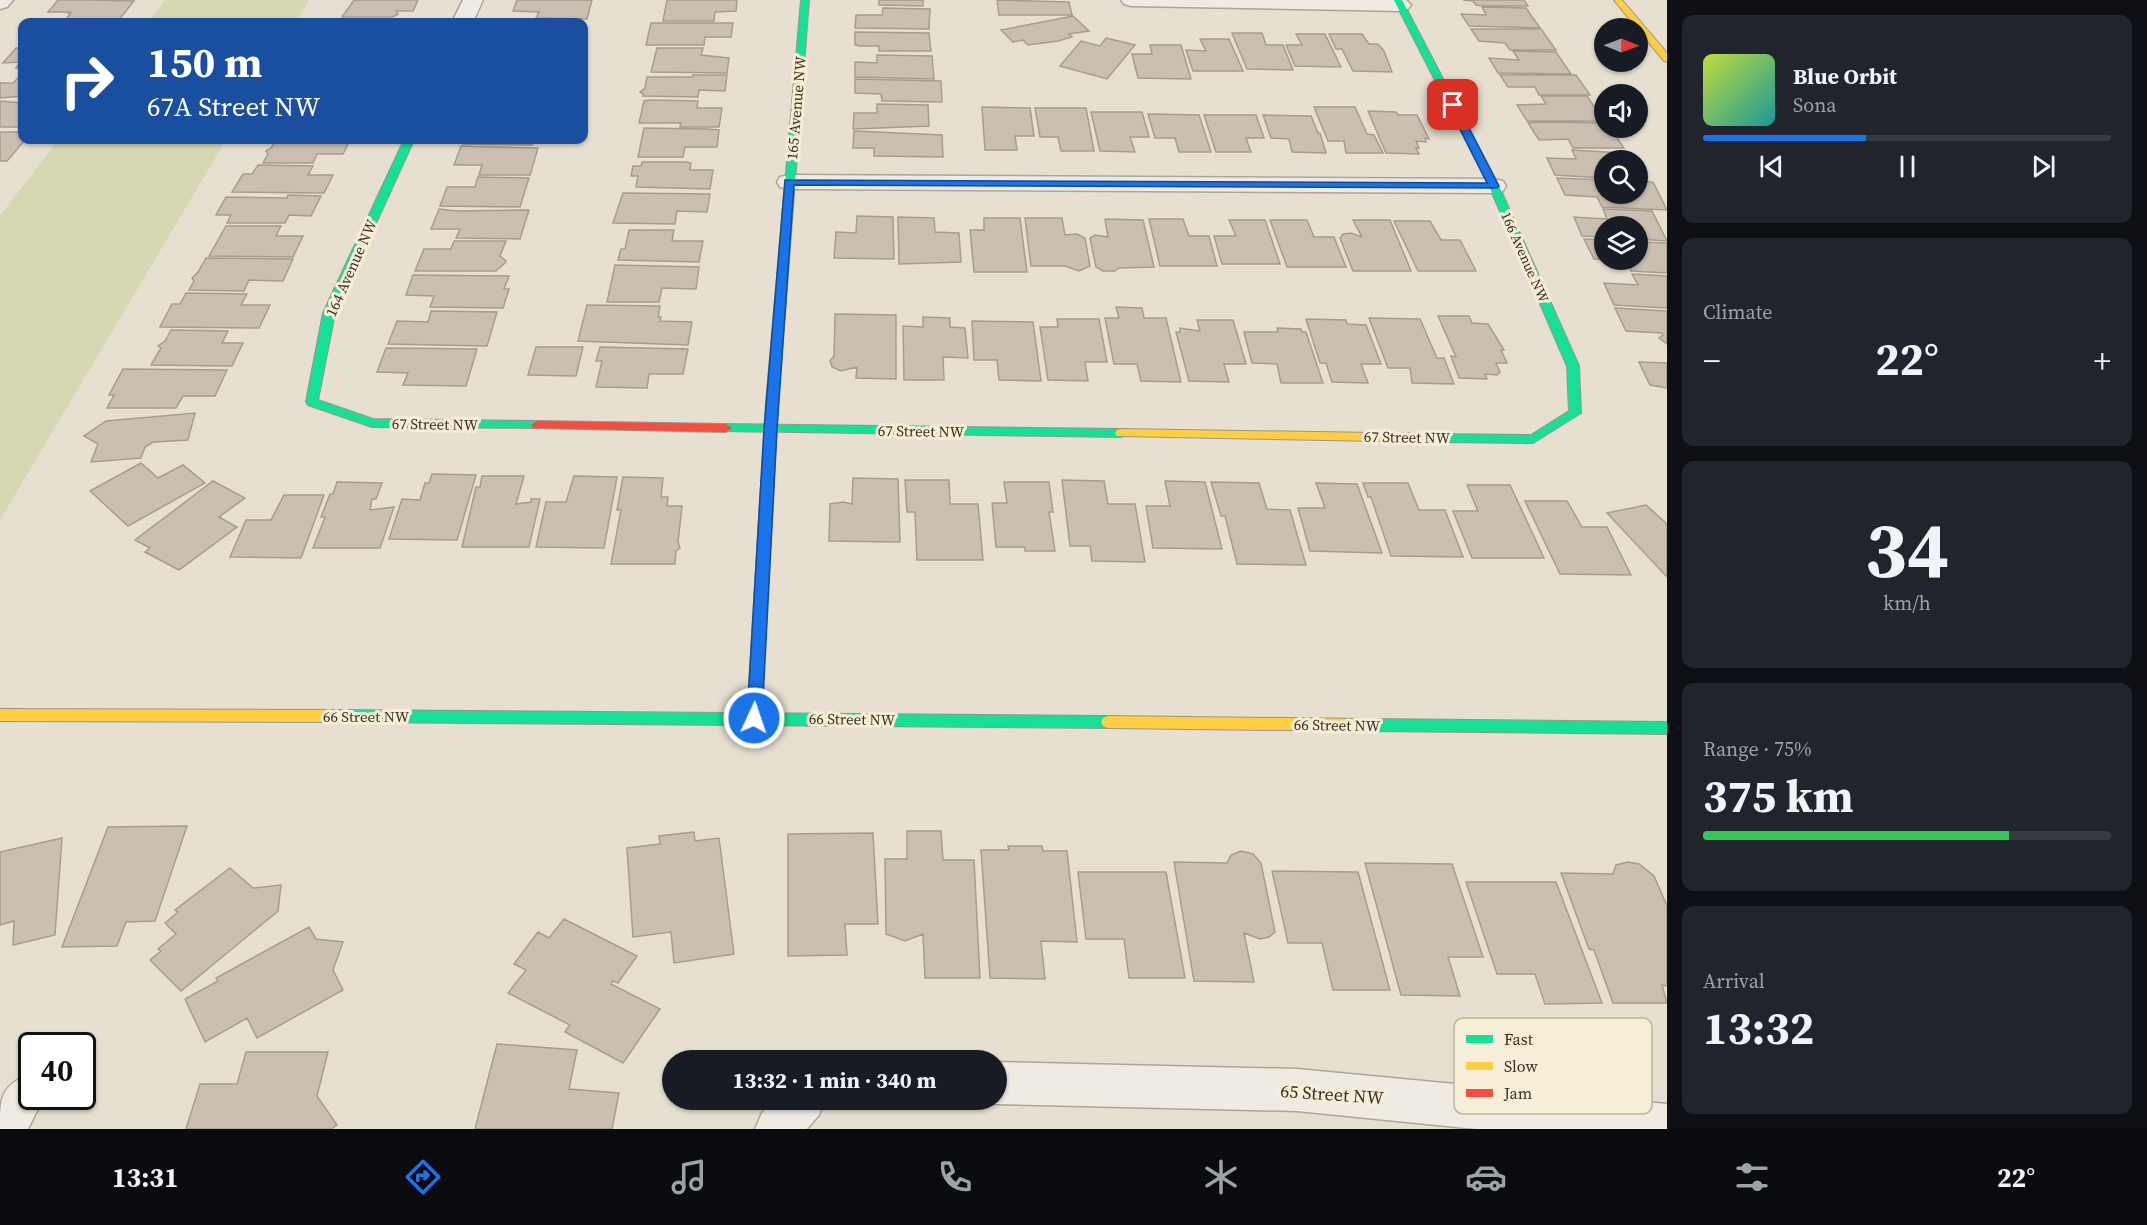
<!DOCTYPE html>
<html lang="en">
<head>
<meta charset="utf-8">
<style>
  :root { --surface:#171b24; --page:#20242c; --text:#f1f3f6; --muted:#9ea1a6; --line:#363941; --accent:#1a73e8 }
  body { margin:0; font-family:"Source Serif 4",serif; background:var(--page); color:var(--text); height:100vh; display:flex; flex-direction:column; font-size:22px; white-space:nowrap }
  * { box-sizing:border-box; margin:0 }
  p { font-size:20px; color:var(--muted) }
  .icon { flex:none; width:33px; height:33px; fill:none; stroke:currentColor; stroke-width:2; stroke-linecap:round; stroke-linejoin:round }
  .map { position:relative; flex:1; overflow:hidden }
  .drawer { display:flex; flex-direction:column; gap:15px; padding:15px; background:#0d0f14; width:480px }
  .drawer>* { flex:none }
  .top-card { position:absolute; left:18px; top:18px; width:570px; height:126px; border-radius:12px; box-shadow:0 2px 4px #0004; background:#1a4fa0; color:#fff; overflow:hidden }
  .needle { width:39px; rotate:91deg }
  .controls { position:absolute; left:1594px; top:18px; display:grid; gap:12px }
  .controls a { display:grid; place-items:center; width:54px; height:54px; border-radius:50%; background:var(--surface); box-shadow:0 2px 4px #0004; font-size:30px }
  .speed { position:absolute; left:18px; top:1032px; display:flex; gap:12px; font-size:30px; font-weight:700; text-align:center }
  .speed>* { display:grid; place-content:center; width:78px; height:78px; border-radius:50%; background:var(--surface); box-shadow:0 2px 4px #0004; line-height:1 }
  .speed .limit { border:3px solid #111; border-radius:9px; background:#fff; color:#111 }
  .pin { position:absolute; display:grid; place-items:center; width:51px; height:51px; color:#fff; margin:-26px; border-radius:12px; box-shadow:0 3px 9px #0006 }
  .me { position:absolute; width:66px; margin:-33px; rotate:3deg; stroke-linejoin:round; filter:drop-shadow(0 0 4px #0008) }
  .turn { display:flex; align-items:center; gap:21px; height:126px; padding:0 30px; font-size:27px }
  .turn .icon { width:78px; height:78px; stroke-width:2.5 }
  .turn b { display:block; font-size:42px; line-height:51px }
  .big { font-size:45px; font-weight:700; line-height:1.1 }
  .drawer .card { flex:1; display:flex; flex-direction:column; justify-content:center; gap:9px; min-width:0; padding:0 21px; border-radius:12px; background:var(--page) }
  .drawer .dial { align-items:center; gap:0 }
  .dial b { font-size:78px; line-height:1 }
  .song { display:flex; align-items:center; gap:18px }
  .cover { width:72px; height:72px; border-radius:9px; background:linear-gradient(135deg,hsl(70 70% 55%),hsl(180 70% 35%)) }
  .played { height:6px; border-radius:3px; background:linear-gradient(90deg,var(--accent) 40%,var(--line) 40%) }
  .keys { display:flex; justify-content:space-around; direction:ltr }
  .heat { display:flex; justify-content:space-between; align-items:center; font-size:33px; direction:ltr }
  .charge { height:9px; border-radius:4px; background:linear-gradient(90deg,#34c759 75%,var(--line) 0) }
  .trip { position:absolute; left:662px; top:1050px; width:345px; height:60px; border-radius:30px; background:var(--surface); box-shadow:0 2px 4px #0004; font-weight:700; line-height:60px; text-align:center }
  .tab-bar { display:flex; height:96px; justify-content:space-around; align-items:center; background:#090b0e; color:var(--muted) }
  .tab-bar .icon { width:42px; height:42px }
  .tab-bar .active { color:var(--accent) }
  .tab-bar b { font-size:27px; color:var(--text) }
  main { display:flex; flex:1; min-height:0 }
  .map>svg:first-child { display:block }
  .green { fill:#d6d7b3 }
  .building { fill:#cbbfb2; stroke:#a89c90; stroke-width:1.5 }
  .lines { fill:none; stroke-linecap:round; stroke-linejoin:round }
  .street-casing { stroke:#ada599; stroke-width:3 }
  .fast-casing { stroke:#9c958a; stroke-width:2 }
  .slow-casing { stroke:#9c958a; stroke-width:2 }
  .jam-casing { stroke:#9c958a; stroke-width:2 }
  .street { fill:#efebe3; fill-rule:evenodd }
  .fast { fill:#16e098; fill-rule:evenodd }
  .slow { fill:#ffcf43; fill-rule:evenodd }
  .jam { fill:#f24e42; fill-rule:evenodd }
  .route { fill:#1a73e8; stroke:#114b97; stroke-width:1.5 }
  .labels { text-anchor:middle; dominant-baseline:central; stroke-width:6; stroke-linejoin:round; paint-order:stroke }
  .far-street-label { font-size:14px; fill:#3d2e20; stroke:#f7eed8 }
  .street-label { font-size:15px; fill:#3d2e20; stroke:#f7eed8 }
  .near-street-label { font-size:18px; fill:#3d2e20; stroke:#f7eed8 }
  .key { fill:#f7eed8; stroke:#bfb4a1; stroke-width:1.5 }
  .key-label { font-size:16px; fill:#3d2e20 }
</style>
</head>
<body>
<main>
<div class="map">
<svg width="1667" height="1129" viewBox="0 0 1667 1129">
  <rect width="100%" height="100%" fill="#e7e0d1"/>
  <!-- green -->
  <path class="green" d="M165,0h144l-13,22h-148z
    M58,140h168l-226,380v-304z"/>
  <!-- building -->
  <path class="building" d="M58,0h31l45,1 -16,20 -53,-1 6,-7h-3l1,-1h-21z
    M354,0h64l-5,11h-17l2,3 -5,3h-51z
    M517,0h75l-5,19 -51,-1 3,-6 -26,-1z
    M667,0h70l-1,11 -21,1 -1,9h-51z
    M879,0h44v6l-44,-1z
    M997,0l72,2 3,13h-73z
    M1463,0h61l4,6h-46l-6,-1 -3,-4z
    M1482,7l44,1 14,20 -71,-2 -8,-12 25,1z
    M883,8l47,1 -1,20 -74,-1 1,-13h26z
    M1073,16l16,15 -20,3 3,3 -14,4 -30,4 -5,-5 -10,2 -12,-12z
    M350,19l38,1 -2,2h-38z
    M651,23h82l-2,14h-26l-1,8h-58z
    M1471,29h70l15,21h-46l-5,-7 -26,-2z
    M855,32l74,1 2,18h-52v-5h-19l-5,-1z
    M1232,33h30l4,12h17l10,25 -46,-1z
    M1296,34h29l16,33 -46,-1 -9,-21h16z
    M1329,34h33l7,10h9l6,7 8,21 -39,-1 -11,-22h-6z
    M1106,38l29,7 -28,34 -47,-13 21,-25 19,5z
    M1200,39h29l14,32h-50l-7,-21 20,1z
    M1150,45h31l10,34 -53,-1 -6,-24h20z
    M16,48h6v20h-6l4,-6 -17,1z
    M657,48h46l-2,7 28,3 -2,15 -76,-1z
    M1513,51l43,1 15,22 -73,-1 -9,-15 30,2z
    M877,55l55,1 2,23 -79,-2v-15l22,1z
    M21,75h1v21l-22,2v-15h13z
    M693,75h34l-2,16 -26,-1 -1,7 -55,-1v-2l-3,-2 5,-4 2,-11h45z
    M1500,75h76l14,20h-51l-4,-8h-27z
    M855,79l86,2 1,21 -60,-1 -1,-7 -26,-1z
    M1541,96h46l17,25h-77l-10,-16 29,-1z
    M651,100l47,1 -1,7h25l-3,19h-39l1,-4h-42l5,-22z
    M0,101l22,2v24h-22z
    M877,104l51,1 1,21 -76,3 1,-16h23z
    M982,107l48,1 4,28h-19l2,14h-32z
    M1314,107h41l12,27 7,1 9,18h-37l-2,-12h-16z
    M1035,108h51l8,43h-33l-3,-14h-18z
    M1368,111l28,1 2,3h19l12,24 -4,-1 1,4 -10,-1 3,7h-3l3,6 -33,-1z
    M1091,112h51l7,25h-19l5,15 -35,-1z
    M1148,114l51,1 12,37h-32l-4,-14h-20z
    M1204,115h52l8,23h-18l5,14h-35z
    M1263,115l48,1 7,17h2l6,20 -34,-1 -3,-13 -18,-1z
    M1541,122l64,1v5h5l14,20h-51l-5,-9 -29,1 -11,-17z
    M644,128l62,1 13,1 -2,17h-32l-2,10h-45z
    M854,131l88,4 1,22 -69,-1v-8h-21z
    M0,132h22v8h3l-18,21h-7z
    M276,140h74l-7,14h-26l-4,9h-50l5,-9 -2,-3 5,-3z
    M464,140h70l-2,5 -69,-1z
    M461,146l35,1 42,1 -8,27h-51l3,-10h-28z
    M1572,150l51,3 4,7h-22v18l-50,-3 -8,-17 29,1z
    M642,162h44l5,1 -1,7h23l-3,19 -74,-2 2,-11h-7l2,-10h8z
    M258,165l55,1 -5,9h25l-9,18 -92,-1 11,-18h9z
    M478,177l51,1 -9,29 -80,-1 7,-19h28z
    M1557,178l48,2v14h33v-12h15l14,28 -65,-3 -5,-10 -32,-2z
    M623,193l87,1 -3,18 -30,-1 -2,13 -62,-1z
    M288,195l33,1 -10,20 -22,-1 -4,8h-58l4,-8h-15l10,-18 61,1z
    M439,209l18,2 72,-1 -9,29 -64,-1 4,-9h-29z
    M1603,209l49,2 15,30 -29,-2v-13h-33v11l-23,-1 -8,-19 33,2z
    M857,216l36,1 1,42 -60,-1 2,-26 20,1z
    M898,217l36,1 1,14 24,1 2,29 -62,2z
    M984,218h36l7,54h-53l-4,-42h14z
    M1025,218h37l3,17 12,-1 8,4 5,28 -11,5 -14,-5h-34z
    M1105,219l38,1 11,47 -35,1 -4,3h-12l-7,-4 -6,-29 5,-3 13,2z
    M1149,219h34l6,17h20l8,30h-57z
    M1229,220h36l15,44h-58l-8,-28h22z
    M1270,220h37l7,17h20l12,30h-59z
    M1353,220h37l21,51h-58l-13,-33 3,-4 8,-1 11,4z
    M1394,221h36l11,19h19l16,31h-58z
    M226,226h55l-5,10h27l-10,21 -84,-1z
    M629,230h45l-2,11h31l-4,21 -81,-2 3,-11h4z
    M1584,239l21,1v20h33v-18l29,1v30l-36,-2 -3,-10 -34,-2z
    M454,241h52l-6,15 6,5 -1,2 -9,8h-81l9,-22h27z
    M206,258l87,1 -10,22 -34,-1 -5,11 -55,-1 5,-9 -2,-3 6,-6z
    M615,265l84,2 -3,22 -34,-1 -3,14h-52z
    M1632,274l35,2v32l-53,-3 -10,-22 34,2z
    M413,275l96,1 -5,13h5l-6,19 -73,-1 4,-11 -28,-1z
    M186,293l61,1 -6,11h29l-11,23 -99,-1 12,-23h8z
    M587,305l73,1 -2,11h3l-1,4 32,1 -4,23 -110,-4z
    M1116,307l26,1 2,10h22l15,64 -40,-1 -4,-17h-23l-9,-46h14z
    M1615,308l52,3v33l-8,-6 4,-3 -1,-2 -36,-2z
    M431,311l66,1 -10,34 -99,-2 9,-23 31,1z
    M835,314l61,1v64l-40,-1 1,-11 -16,4 -9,-4 -2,-6 4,-5z
    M1438,316h31l3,7 16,1 16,26h-3l6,13h-11l4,9 -3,3 -12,-1 2,5 -28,-1 -8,-22 5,1z
    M923,317l27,1v9l15,1 3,30 -25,-1 1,23h-40l-1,-54 20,1z
    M1369,318l51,1 17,39h7l10,26 -42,-1 -2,-15h-22z
    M1057,319h42l8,43h-22l3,19 -40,-1 -8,-53h18z
    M1306,319l40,1 1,4 19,1 15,39h-20l7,19 -36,-1 -6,-19h-6z
    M1197,320h36l13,44h-22l5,18 -40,-1 -13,-49h4v-4l20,3z
    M972,321l61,1 8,59 -42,-1 -2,-20h-23z
    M1277,328l24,1 1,3h4l17,51h-42l-4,-19 -25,-1 -8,-31h34z
    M171,330l57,1 -6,12h21l-11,23 -81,-1 10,-17 -3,-2 7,-5z
    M536,347h47l-7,29 -48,-1z
    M600,347l88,2 -5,25h-34l-2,14 -51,-1 6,-26h-6z
    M386,348l91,1 -11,37 -63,-1 5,-12 -31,-1z
    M1639,362l28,1v25l-17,-3z
    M123,369l104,1 -12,26h-32l-7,12h-69l7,-13h-5z
    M195,413l-7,27 -35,2 -8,5 -4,11 -50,4 7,-18 -14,-8 22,-15z
    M141,463l17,15 25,-13 22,18 -77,43 -38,-35z
    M432,474l44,1 -19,65 -68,-1 13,-40 18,1 5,-17h4z
    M482,476h42l-8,28 15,-2v-3h9l-11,48h-67l14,-60h4z
    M574,476l43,1 -13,71 -68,-1 10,-45h20z
    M623,477l40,1 -2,19h7l-1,9h15l-4,36 2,6 -4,3 -1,13h-64l10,-54h-4z
    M853,478l45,1 2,63 -71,-1 1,-37 13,-2 9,2z
    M905,480h44l1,24h28l5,56h-66l-2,-48h-8z
    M1062,480l42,1 4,23h27l10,58 -53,-1 -2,-15h-20z
    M213,481l32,17 -26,19 18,10 -58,43 -34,-18 5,-4 -15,-8z
    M1165,481l40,1 17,67 -69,-1 -7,-42h24z
    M337,482l45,1 -6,16h-4l-2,11 24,-3 -14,41h-67l12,-31h-4l9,-23h3z
    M1004,482h45l4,30h-4l6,39h-30v-4h-29l-4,-44h15z
    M1211,482l48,1 8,26 23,1 16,55 -69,-1 -12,-48h-4z
    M1316,483l41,1 25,69 -72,-2 -12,-43h27z
    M1363,483h45l11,27h26l18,47 -72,-1 -20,-59h-3z
    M1467,485h43l34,73h-72l-19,-47h25z
    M284,495h40l-23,63 -71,-1 16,-37h25z
    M1525,501h42l15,26h25l24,48 -71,-1z
    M1646,505l21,19v53l-60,-64z
    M187,826l-32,95 -29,1 -9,24 -55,1 46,-120z
    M907,831h34l2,29h31l6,118h-55l-2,-44 -18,7 -19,-7 -1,-75h22z
    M694,832l1,9 24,-3 15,116 -60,9 -3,-31 -38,5 -6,-89 33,-4 -1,-8z
    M873,833l5,91h-33l2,31 -59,1v-122z
    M62,838l-7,97 -42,10 1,-24 -14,4v-73z
    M1008,846h34l1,5h24l10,91 -36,-1 4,38 -55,-1 -9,-128h28z
    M1241,851l12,3 8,9 14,69 -6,5 -9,2 -16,-6 10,49 -60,-1 -20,-119 53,1 4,-8z
    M1628,862l11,2 15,12 13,30v80l-5,-1 5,18h-54l-19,-53 -5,-1 -28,-76 52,1 3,-9z
    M1365,863l87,1 31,93h-35l12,39 -59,-1z
    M230,868l23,20 28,-3 -3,26 -97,80 -31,-31 11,-9 -3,-2 18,-15 -11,-11 13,-11 -3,-2z
    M1272,871l86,1 32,118h-57l-11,-47h-34z
    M1078,872h88l19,106h-56l-5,-39h-38z
    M1466,882h90l46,121 -57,1 -10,-30h-38z
    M564,919l73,37 -19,27 -5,-2 -2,3 49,25 -37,54 -58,-31 5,-7 -62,-32 18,-23 -12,-6 24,-32 11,6z
    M309,927l7,12 27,3 -10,28 10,20 -86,48 -10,-20 -42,24 -20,-43 33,-18 -2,-3z
    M497,1044l80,6 -8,39 50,4 -7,36h-137z
    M246,1052h82l-11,44 20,29 -6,4h-145l14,-45h37z"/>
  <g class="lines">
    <!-- street casing -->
    <g class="street-casing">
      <path id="street" d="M0,0h13l-6,7 -7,2z
        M463,0h20l-10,22h-21z
        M1121,0h285l5,5 -3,4 -7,2 -270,-5 -7,-2z
        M789,175l705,4 9,2 3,5 -3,5 -9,2 -705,-4 -9,-2 -3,-5 3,-5z
        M996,1062l301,7 370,35v25h-191l-179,-18 -301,-7 -12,-4h12z
        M21,1078l11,4v14h10l1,3 -15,30h-28c0,-27 0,-40 21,-51z
        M774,1100h51l-6,15 -12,14h-52l7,-16z"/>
    </g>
    <!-- fast casing -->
    <g class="fast-casing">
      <path id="fast" d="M801,0h8l-31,403 -6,4 -6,-4z
        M1394,0h8l97,186 80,180 2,47 -48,30 -97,-1 -6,-4 6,-4 95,1 38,-24 -2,-45 -78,-180z
        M404,140h10l-79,173 -17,87 55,19 164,2 6,4 -2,3 -169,-1 -64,-22 -2,-3 17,-89z
        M726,424l395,5 6,4 -6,4 -399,-6 -2,-3 2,-3z
        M339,710l769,6 5,2 2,4 -2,4 -5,2 -769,-6 -5,-2 -2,-4 2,-4z
        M1370,719l297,3v12l-297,-3 -5,-2 -2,-4 2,-4z"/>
    </g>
    <!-- slow casing -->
    <g class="slow-casing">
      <path id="slow" d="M1614,0h8l45,53v9l-3,-1z
        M772,399l6,4 -17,315 -2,4 -5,2 -5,-2 -2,-4 19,-315z
        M1121,429l315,5 6,4 -6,4 -319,-6 -2,-3 2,-3z
        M0,709l339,1 5,2 2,4 -2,4 -5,2 -339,-1z
        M1108,716l262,3 5,2 2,4 -2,4 -5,2 -262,-3 -5,-2 -2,-4 2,-4z"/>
    </g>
    <!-- jam casing -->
    <g class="jam-casing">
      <path id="jam" d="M537,421l189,3 6,4 -6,4 -193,-4 -2,-3z"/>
    </g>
    <!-- street -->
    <use href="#street" class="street"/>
    <!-- fast -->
    <use href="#fast" class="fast"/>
    <!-- slow -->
    <use href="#slow" class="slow"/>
    <!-- jam -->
    <use href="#jam" class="jam"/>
  </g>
  <!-- route -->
  <path class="route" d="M1453,102l4,3 42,81 -2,2 -703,-3 -17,244 -15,289 -2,4h-11l-2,-4 17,-289 21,-249 702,3 -39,-78z"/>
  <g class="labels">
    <!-- far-street labels -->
    <g class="far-street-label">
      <text transform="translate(1525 257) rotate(66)">166 Avenue NW</text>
    </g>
    <!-- street labels -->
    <g class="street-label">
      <text transform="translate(796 108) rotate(-85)">165 Avenue NW</text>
      <text transform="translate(351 268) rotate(-66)">164 Avenue NW</text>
      <text transform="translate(435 424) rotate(1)">67 Street NW</text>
      <text transform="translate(921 431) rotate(1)">67 Street NW</text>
      <text transform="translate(1407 437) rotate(1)">67 Street NW</text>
      <text x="366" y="716">66 Street NW</text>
      <text transform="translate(852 719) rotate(1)">66 Street NW</text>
      <text transform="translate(1337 725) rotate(1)">66 Street NW</text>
    </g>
    <!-- near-street labels -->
    <g class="near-street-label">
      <text transform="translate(1332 1094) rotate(4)">65 Street NW</text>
    </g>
  </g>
  <!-- legend -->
  <rect x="1454" y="1018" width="198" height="96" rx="9" class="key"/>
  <rect x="1466" y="1035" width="27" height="8" fill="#16e098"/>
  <rect x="1466" y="1062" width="27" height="8" fill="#ffcf43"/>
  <rect x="1466" y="1089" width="27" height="8" fill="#f24e42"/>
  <g class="key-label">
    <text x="1504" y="1045">Fast</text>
    <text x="1504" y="1072">Slow</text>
    <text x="1504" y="1099">Jam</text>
  </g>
</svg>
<div class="controls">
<a><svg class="needle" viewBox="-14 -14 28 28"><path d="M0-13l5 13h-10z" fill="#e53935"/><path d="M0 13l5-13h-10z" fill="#9ea1a6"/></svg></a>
<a><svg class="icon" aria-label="sound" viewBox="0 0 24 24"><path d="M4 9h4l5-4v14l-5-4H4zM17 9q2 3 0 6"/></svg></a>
<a><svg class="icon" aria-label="search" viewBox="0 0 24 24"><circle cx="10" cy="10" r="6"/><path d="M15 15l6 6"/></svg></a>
<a><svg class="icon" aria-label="layers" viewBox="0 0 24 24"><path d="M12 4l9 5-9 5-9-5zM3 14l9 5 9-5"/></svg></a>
</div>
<div class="speed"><div class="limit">40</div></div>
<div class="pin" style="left:1453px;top:105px;background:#d93025"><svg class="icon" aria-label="arrive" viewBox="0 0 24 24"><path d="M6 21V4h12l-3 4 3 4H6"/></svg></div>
<svg class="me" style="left:754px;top:718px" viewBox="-20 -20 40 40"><circle r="17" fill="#1a73e8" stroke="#fff" stroke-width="3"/><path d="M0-11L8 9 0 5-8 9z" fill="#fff"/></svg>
<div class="trip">13:32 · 1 min · 340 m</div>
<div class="top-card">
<div class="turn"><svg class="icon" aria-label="right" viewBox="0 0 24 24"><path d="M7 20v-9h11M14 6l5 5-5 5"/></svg><div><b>150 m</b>67A Street NW</div></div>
</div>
</div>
<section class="drawer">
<div class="card">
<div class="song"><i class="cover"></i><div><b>Blue Orbit</b><p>Sona</p></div></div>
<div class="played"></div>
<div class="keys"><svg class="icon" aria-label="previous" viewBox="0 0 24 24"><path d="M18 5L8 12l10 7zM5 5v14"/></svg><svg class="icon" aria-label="pause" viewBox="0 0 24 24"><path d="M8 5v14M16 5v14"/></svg><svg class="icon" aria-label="next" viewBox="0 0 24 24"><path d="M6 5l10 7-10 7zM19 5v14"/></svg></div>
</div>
<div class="card"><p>Climate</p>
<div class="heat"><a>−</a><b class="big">22°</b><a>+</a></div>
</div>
<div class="card dial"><b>34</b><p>km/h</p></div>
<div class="card"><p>Range · 75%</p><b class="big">375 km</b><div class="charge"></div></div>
<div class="card"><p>Arrival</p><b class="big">13:32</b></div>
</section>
</main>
<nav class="tab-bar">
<b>13:31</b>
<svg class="icon active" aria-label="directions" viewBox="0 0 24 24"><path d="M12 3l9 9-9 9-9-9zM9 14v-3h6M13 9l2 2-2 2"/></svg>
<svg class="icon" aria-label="music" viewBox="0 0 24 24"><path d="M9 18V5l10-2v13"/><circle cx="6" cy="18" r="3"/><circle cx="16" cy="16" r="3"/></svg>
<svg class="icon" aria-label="phone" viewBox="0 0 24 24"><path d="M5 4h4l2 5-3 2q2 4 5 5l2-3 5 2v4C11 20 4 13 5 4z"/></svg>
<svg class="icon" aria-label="climate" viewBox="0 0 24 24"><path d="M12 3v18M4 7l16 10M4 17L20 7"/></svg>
<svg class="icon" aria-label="car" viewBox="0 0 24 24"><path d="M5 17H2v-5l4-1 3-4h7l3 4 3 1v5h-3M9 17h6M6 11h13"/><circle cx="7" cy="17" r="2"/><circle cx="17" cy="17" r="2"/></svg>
<svg class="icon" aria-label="filters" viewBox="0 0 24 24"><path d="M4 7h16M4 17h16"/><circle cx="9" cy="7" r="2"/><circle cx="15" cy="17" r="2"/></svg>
<b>22°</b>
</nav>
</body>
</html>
